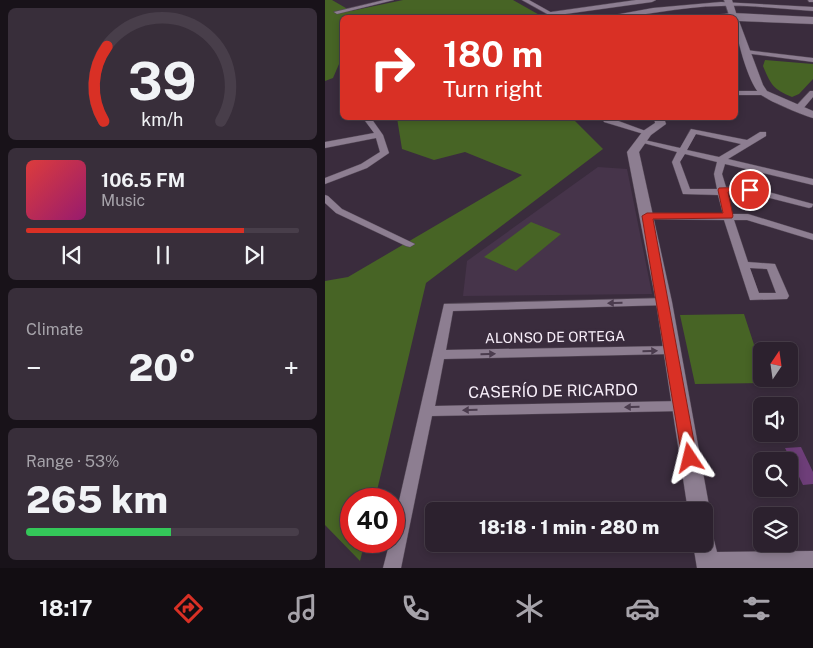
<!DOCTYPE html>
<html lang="en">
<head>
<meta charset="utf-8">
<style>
  :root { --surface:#2c212e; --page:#382e3a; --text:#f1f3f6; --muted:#a6a3aa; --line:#483e4a; --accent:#d93025 }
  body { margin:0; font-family:"Public Sans",sans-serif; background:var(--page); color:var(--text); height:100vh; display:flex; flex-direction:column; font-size:19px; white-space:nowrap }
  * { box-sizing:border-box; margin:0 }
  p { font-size:16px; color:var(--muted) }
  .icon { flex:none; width:28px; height:28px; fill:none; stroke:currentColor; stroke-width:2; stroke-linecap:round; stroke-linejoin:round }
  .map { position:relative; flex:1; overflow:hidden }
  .sheet { display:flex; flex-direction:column; gap:8px; padding:8px; background:#181219; width:325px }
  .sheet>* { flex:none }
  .top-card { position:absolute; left:15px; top:15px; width:398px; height:105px; border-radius:8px; box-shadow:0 2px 8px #0003,0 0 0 1px var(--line); background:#d93025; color:#fff; overflow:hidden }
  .needle { width:32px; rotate:13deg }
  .fabs { position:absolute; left:428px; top:342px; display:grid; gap:10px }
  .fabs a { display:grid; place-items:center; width:45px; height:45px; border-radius:8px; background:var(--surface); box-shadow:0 2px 8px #0003,0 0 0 1px var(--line); font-size:25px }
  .speed { position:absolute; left:15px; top:488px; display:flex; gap:10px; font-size:25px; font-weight:700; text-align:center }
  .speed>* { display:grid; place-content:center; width:65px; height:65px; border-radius:50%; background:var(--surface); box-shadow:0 2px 8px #0003,0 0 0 1px var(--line); line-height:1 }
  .speed .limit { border:8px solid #d22; background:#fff; color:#111 }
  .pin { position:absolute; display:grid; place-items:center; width:42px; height:42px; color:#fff; margin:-21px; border:2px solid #fff; border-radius:50%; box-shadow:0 1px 5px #0007 }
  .me { position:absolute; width:55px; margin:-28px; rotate:350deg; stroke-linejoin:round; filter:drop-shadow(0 0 4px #0008) }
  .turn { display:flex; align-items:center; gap:18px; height:105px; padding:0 20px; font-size:22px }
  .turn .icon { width:65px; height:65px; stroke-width:2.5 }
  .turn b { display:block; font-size:35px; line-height:42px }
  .big { font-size:38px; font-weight:800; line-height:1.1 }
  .sheet .card { flex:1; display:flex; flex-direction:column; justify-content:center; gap:8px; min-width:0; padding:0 18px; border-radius:8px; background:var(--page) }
  .sheet .dial { align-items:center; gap:0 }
  .dial svg { height:130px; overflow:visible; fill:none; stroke:var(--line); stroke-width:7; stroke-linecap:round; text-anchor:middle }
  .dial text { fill:var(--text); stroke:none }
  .song { display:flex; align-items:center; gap:15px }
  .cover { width:60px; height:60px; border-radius:8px; background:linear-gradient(135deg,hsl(0 70% 55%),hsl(320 70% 35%)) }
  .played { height:5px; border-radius:2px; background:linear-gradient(90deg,var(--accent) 80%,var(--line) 80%) }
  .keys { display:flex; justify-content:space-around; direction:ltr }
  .heat { display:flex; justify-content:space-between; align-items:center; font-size:28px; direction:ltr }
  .charge { height:8px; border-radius:4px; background:linear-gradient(90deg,#34c759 53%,var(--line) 0) }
  .trip { position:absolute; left:100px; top:502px; width:288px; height:50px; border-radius:8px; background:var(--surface); box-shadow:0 2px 8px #0003,0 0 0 1px var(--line); font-weight:800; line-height:50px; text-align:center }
  .tabs { display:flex; height:80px; justify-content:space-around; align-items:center; background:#120d12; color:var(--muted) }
  .tabs .icon { width:35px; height:35px }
  .tabs .active { color:var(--accent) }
  .tabs b { font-size:22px; color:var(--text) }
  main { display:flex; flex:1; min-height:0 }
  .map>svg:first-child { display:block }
  .built { fill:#46344a }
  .green { fill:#476425 }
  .water { fill:#6e3e79 }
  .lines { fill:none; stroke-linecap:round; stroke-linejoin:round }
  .street-casing { stroke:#554957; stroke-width:1 }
  .secondary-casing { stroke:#554957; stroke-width:1 }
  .street { fill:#8d7e91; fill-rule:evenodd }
  .secondary { fill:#8d7e91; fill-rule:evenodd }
  .oneway { fill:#4b3c4e }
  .route { fill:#d93025; stroke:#8d1f18 }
  .labels { text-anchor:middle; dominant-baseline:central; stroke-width:5; stroke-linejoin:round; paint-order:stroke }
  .street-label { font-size:14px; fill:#f8effa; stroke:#3a2c3d }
  .near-street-label { font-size:16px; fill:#f8effa; stroke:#3a2c3d }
</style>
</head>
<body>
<main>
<section class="sheet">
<div class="card dial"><svg viewBox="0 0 100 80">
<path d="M14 69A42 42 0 1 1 86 69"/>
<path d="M14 69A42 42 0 0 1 16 23" stroke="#d93025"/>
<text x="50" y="56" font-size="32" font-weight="700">39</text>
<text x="50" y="72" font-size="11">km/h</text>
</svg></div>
<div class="card">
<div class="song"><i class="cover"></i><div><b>106.5 FM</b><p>Music</p></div></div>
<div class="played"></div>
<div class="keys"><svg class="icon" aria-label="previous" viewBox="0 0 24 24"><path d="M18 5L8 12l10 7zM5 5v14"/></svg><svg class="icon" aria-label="pause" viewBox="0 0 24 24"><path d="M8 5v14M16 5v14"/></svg><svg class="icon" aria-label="next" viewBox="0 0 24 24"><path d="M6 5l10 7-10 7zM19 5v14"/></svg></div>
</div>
<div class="card"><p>Climate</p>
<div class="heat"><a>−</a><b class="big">20°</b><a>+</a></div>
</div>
<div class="card"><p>Range · 53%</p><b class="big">265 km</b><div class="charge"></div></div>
</section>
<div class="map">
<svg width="488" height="568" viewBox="0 0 488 568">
  <rect width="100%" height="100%" fill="#3a2c3d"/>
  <!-- built -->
  <path class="built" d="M273,167l29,2 25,125 -189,2 4,-35z"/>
  <!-- green -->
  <path class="green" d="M0,0h7l19,11 52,-11h110l30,17 -200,1 -1,39 -9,21 -8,3z
    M440,60l48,4v15l-14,15 -7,3c-19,-8 -21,-12 -29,-31z
    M72,118h172l6,3 28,28 -177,134 -51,216h-24v42h14l-5,20 -35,-36v-244l23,-4 174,-102 -57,-23 -31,8 -32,-11z
    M206,222l30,12 -45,37 -32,-14z
    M419,314l17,52v13h5l1,4 -72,1 -15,-69z"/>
  <!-- water -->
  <path class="water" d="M476,447l12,25v12l-10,1 -18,-37z"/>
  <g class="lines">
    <!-- street casing -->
    <g class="street-casing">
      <path id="street" d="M59,0h10l-57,14 -3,-2z
        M197,0h7l25,14 -5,1z
        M396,2l92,5v4c-30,-2 -62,-6 -92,-5 -41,0 -82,12 -123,12l55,-10z
        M408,13l80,4v4l-80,-4 -43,1z
        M421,50l67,8v4l-69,-9 -1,-1z
        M410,91h29l4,2 -4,2h-29z
        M485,91h3v6l-11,13h-6v-4z
        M38,118h8l12,17 6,18 -22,15 -42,16v-6l36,-14 19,-12 -4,-14 -51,10v-6l49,-9z
        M280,118h9l-1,1 38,14 -4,2 -43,-13 -1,-2z
        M366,129l56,11 13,-8h6v4l-38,23 85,20v6l-88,-21 -3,10 4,13h24l63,17 -1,3 -3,1 -59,-15h-23l5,21h16l65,20v6l-66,-20h-13l14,42 27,2 14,32 -2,3 -37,1 -26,-80 -77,-1 -5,-3 5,-3 76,1 -5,-19 -35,-1 -11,-32 5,-10 -41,-11 4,-2 40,9zM371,134l45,10 -22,13 -32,-7zM360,154l32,8 -3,12 3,15h-27l-10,-27zM425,268l17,1 9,24h-17z
        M0,195l3,1 14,13 73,35 -5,3 -4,-1 -70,-33 -11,-10z
        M339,298l6,4 -2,3 -215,6 -7,39 225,-4 4,1 2,3 -2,3 -4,1 -227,5 -9,47 246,-5 5,1 2,4 -2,4 -5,1 -249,5 -31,152h-18l7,-27h4v-18l50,-219z"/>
    </g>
    <!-- secondary casing -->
    <g class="secondary-casing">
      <path id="secondary" d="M311,0h20l-4,2 -101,14 -4,-2 4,-2z
        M399,0h8l5,16 76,4v4l-74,-3 24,64 4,6 46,20v7c-9,-2 -47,-18 -53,-24 -12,-11 -25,-60 -25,-76h-5z
        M483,0h5v2h-4z
        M329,118h10l2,6 -15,11 -12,17 33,150 38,209 -3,7 -3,1v-8h-16l-32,-209 -29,-150 16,-21 12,-8z
        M379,530l8,3 5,19 96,-1v17h-116l-4,-24h11z"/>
    </g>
    <!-- street -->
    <use href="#street" class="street"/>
    <!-- secondary -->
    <use href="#secondary" class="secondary"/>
  </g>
  <!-- one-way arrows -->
  <defs><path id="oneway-solid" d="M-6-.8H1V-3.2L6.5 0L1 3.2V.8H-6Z" transform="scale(1.25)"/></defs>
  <g class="oneway">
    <use href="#oneway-solid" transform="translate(290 303) rotate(179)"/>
    <use href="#oneway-solid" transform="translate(325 351) rotate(-1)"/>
    <use href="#oneway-solid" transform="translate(163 354) rotate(-1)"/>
    <use href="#oneway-solid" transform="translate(307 407) rotate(179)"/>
    <use href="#oneway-solid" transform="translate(145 410) rotate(179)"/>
  </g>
  <!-- route -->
  <path class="route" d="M425,187l5,3 -2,1 -25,1 5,24 -1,2 -79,1 44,239 -2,5 -5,2 -5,-2 -3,-5 -40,-242 5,-3h76l-5,-23 1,-2z"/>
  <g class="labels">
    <!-- street labels -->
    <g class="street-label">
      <text transform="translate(230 337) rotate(-1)">ALONSO DE ORTEGA</text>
    </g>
    <!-- near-street labels -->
    <g class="near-street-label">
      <text transform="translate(228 391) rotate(-1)">CASERÍO DE RICARDO</text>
    </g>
  </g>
</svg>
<div class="fabs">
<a><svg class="needle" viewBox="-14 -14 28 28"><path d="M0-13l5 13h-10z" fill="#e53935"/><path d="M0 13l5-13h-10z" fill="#a6a3aa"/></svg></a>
<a><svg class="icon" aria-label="sound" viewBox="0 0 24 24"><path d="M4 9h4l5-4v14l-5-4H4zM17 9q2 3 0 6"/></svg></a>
<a><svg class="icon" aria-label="search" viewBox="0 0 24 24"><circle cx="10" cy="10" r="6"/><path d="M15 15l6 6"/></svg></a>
<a><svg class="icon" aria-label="layers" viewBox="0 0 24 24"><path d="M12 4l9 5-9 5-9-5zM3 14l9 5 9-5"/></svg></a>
</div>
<div class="speed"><div class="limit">40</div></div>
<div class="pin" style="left:425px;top:190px;background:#d93025"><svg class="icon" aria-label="arrive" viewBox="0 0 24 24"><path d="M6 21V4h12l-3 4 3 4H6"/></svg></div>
<svg class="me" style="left:365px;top:458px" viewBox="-20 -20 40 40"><path d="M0-17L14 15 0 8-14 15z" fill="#d93025" stroke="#fff" stroke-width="4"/></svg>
<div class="trip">18:18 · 1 min · 280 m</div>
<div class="top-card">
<div class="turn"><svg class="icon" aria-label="right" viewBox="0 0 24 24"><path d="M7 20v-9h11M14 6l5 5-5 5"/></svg><div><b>180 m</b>Turn right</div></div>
</div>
</div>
</main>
<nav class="tabs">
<b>18:17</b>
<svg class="icon active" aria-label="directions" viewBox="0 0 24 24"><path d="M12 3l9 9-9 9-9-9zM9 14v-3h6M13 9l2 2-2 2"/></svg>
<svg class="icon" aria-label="music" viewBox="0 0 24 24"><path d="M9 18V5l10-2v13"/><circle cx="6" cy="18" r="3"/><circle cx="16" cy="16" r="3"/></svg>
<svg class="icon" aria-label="phone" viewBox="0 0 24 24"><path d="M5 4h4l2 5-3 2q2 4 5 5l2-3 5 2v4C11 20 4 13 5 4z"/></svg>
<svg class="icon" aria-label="climate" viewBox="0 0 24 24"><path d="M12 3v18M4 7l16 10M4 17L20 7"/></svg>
<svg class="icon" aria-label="car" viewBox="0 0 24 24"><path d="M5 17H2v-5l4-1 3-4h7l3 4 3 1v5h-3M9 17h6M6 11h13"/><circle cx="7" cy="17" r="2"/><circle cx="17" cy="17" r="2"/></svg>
<svg class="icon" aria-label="filters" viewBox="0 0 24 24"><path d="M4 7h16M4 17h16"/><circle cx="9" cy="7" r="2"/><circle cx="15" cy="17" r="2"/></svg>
</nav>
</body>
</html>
